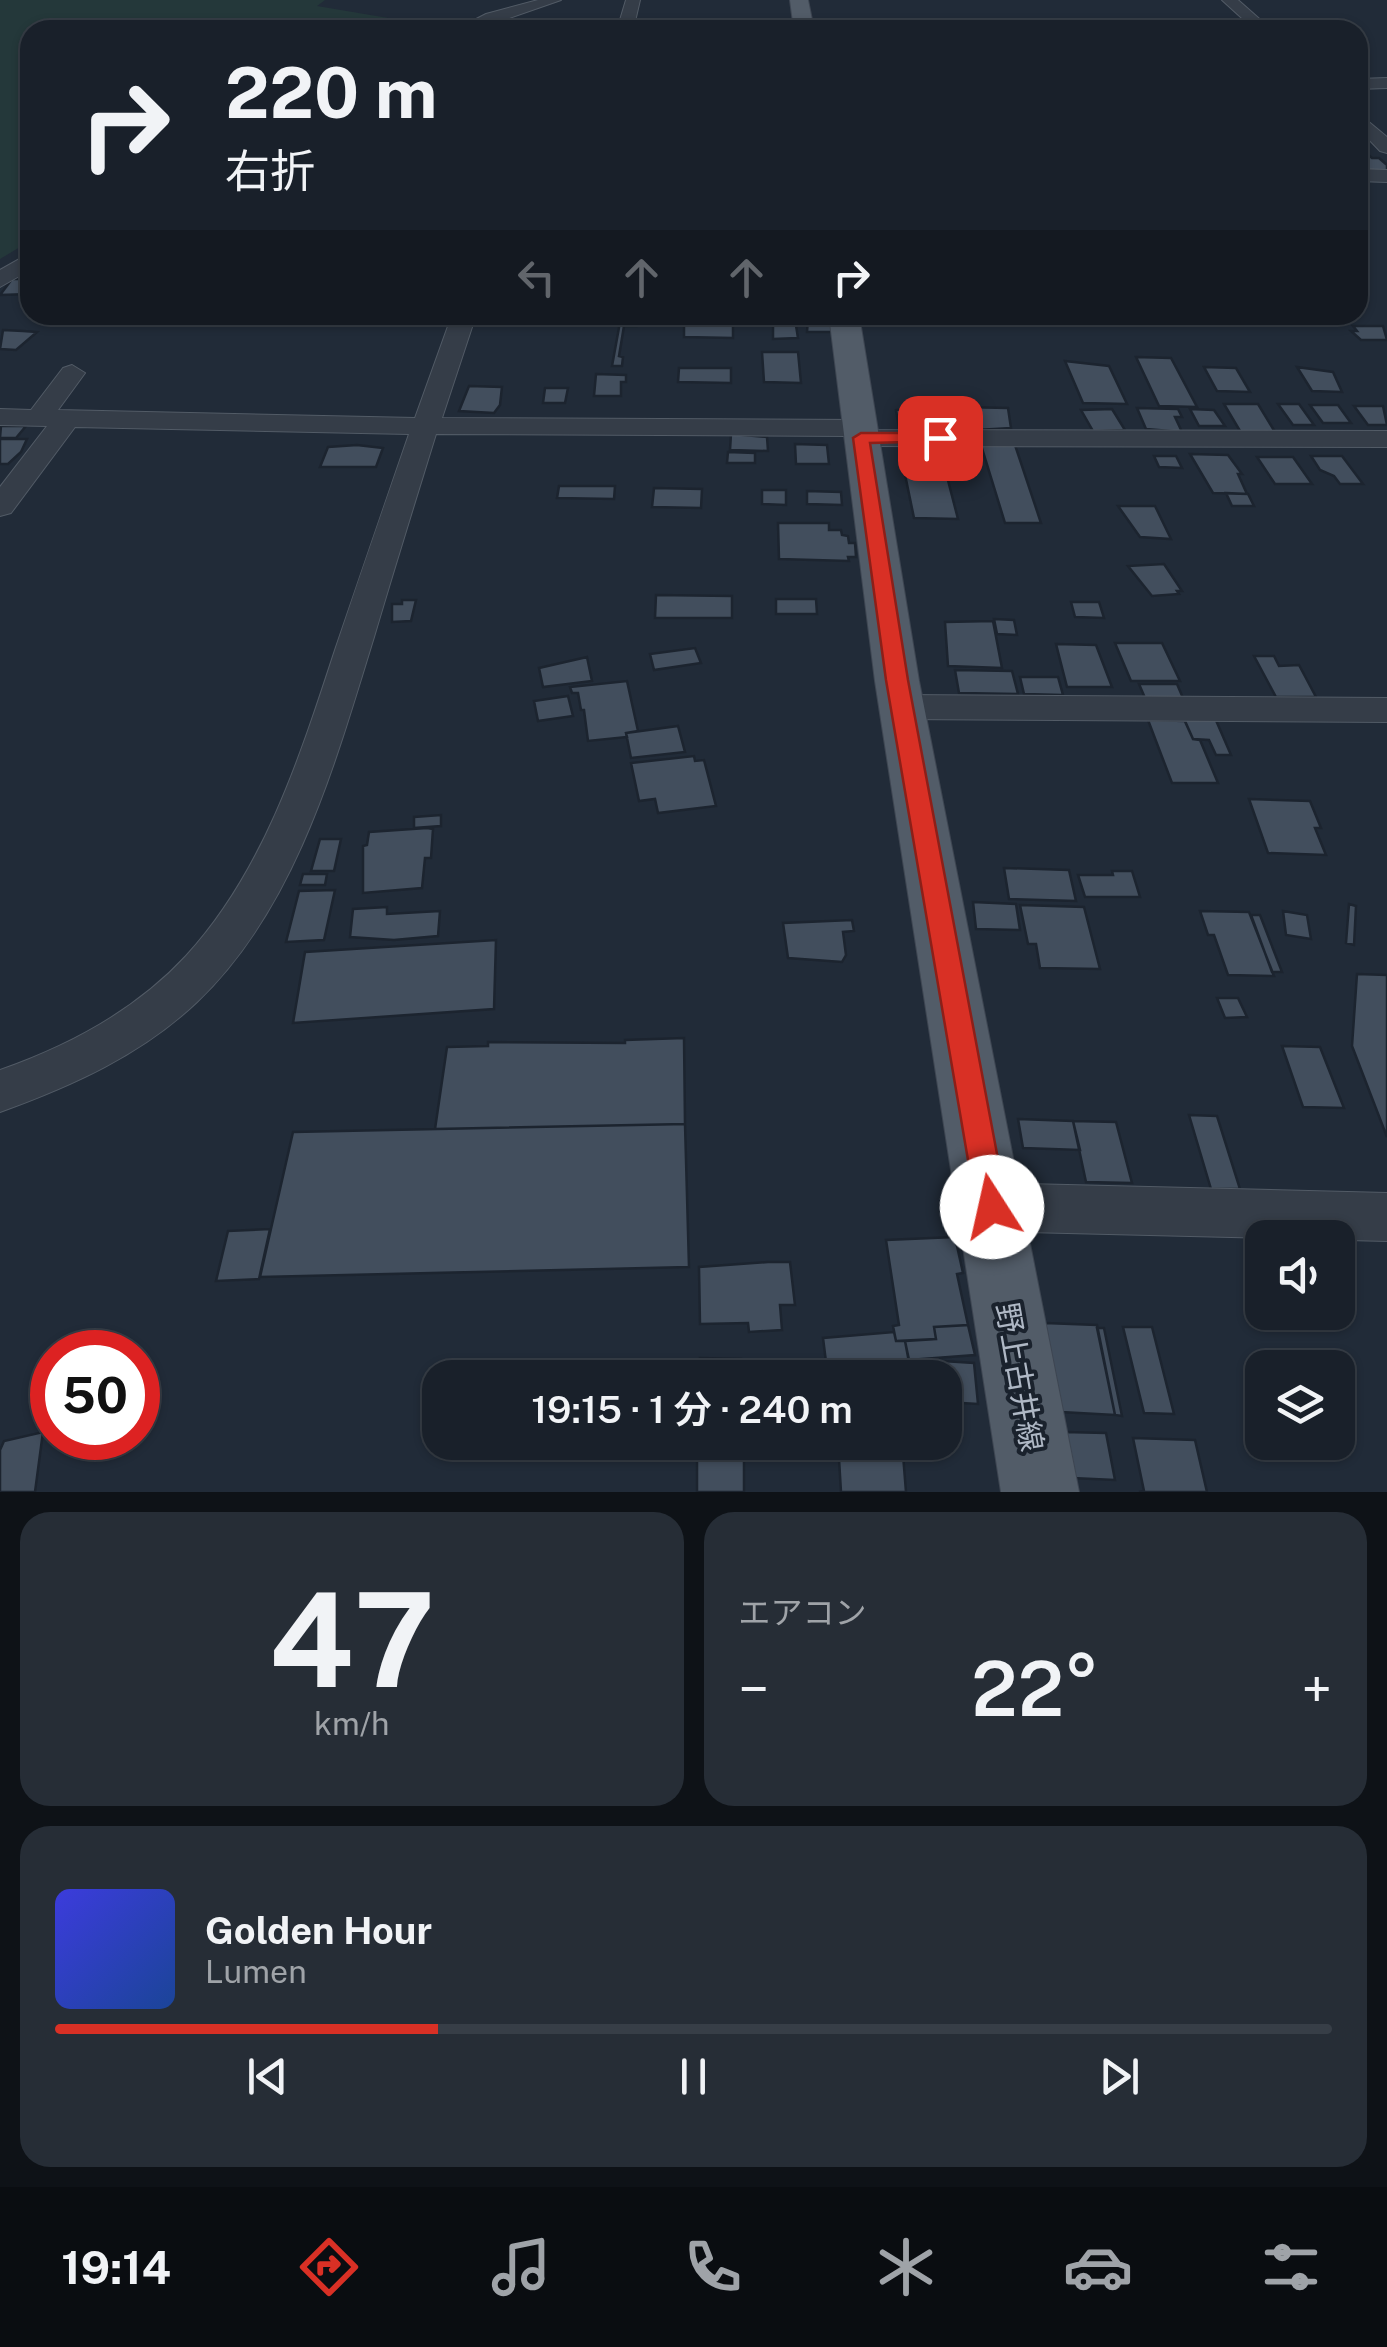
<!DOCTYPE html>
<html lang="ja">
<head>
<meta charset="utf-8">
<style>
  :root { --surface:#19202a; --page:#262d36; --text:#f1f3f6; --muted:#9fa3a8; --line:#373e47; --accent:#d93025 }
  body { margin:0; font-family:"Public Sans","Noto Sans JP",sans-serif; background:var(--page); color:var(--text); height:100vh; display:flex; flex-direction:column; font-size:38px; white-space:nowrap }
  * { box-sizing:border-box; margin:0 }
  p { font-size:32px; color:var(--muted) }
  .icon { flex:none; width:55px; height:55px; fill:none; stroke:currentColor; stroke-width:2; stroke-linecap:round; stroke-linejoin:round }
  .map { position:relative; height:1492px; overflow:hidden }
  .side { display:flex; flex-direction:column; gap:20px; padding:20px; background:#0e1217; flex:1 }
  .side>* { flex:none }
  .banner { position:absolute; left:20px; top:20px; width:1348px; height:305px; border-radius:30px; box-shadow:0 2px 8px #0004,0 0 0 2px var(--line); background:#19202a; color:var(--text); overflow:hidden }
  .fabs { position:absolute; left:1245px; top:1220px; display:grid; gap:20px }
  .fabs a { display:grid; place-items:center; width:110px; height:110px; border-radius:20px; background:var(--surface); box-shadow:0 2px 8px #0004,0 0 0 2px var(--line); font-size:50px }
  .speed { position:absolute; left:30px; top:1330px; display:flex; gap:20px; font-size:50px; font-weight:700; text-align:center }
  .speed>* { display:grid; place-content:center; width:130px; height:130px; border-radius:50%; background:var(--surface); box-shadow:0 2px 8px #0004,0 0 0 2px var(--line); line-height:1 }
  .speed .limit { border:15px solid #d22; background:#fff; color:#111 }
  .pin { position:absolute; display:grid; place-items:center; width:85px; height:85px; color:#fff; margin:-42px; border-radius:20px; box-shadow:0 5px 15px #0006 }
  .me { position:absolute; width:110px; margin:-55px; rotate:350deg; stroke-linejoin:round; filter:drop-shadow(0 0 8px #0008) }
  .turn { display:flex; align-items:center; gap:35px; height:210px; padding:0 40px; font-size:45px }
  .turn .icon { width:130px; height:130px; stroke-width:2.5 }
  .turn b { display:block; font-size:70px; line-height:85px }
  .lanes { display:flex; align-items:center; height:95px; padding:0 40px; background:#0003; justify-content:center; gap:50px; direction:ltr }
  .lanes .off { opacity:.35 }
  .big { font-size:75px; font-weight:600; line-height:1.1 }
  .side .card { flex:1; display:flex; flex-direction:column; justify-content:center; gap:15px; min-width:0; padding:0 35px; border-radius:30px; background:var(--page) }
  .side .dial { align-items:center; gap:0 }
  .dial b { font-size:130px; line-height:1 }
  .song { display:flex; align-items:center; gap:30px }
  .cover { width:120px; height:120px; border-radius:15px; background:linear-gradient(135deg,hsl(240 70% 55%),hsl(220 70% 35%)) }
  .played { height:10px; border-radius:5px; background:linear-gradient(90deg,var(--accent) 30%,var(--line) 30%) }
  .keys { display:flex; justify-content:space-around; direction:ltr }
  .heat { display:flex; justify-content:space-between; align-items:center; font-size:55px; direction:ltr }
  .side .tiles { flex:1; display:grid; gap:20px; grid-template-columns:1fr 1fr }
  .card:last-child { grid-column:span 2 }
  .trip { position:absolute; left:422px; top:1360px; width:540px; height:100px; border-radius:30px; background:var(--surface); box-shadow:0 2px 8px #0004,0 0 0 2px var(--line); font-weight:600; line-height:100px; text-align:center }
  .tabs { display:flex; height:160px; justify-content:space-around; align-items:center; background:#0a0d11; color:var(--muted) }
  .tabs .icon { width:70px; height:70px }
  .tabs .on { color:var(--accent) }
  .tabs b { font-size:45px; color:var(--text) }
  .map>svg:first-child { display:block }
  .green { fill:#24383a }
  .building { fill:#424e5d; stroke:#1c242f; stroke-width:2.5 }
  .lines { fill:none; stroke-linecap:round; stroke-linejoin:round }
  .minor-casing { stroke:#525b66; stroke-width:2 }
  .major-casing { stroke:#3e4652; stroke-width:2 }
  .minor { fill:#353d48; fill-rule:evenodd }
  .major { fill:#525c68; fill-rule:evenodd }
  .route { fill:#d93025; stroke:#8d1f18; stroke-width:2.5 }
  .labels { text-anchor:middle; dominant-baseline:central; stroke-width:8; stroke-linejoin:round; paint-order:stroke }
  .street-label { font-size:30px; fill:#afb8c5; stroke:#1a222d }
</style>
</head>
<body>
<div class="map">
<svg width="1387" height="1492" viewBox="0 0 1387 1492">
  <rect width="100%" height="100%" fill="#212b38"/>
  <!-- green -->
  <path class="green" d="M0,0h325l-8,6 77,13 -12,11h-352v211l-30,18z"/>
  <!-- building -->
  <path class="building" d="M1358,146l14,12h7l8,7v7l-27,-1z
    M26,273h4v21l-30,1 12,-16h10z
    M804,315h32v17h-29l1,-13z
    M795,319l3,19 -25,1v-19z
    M620,322h16v4h-12l-5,30 4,1 -1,9h-10z
    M684,323h49v15l-49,-1z
    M1353,326h30l4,14h-26l-10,-9h6z
    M3,330l20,1 14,1 -21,18 -16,-1z
    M762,352h36l3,31 -37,-1z
    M1136,357l35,1 26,49 -38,-1z
    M1065,361l44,5 18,38 -44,-1z
    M1204,367l32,1 14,24 -33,-1z
    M1297,367l36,5 9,20 -30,-1z
    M679,368h52v15l-53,-1z
    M596,374l30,1v7h-5v14h-27z
    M469,386l33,1 -2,18 -6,8 -35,-2z
    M545,388h23l-3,15h-22z
    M1224,404h34l17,28 -35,-1z
    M1278,404h21l15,21h-21z
    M1310,405h28l13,18h-28z
    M1354,406h29l4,19h-19z
    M961,407l47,1 3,20 -34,2 -5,-15h-9z
    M914,408h27l5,20h-47l-3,-18z
    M1137,408l41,1 4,8h-7l7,15 -36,-3z
    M1112,409l13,21 -32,1 -12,-21z
    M1190,409l24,1 11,16h-26z
    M26,426l-10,12h-16l1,-12z
    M731,434l36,3 1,14 -38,-1z
    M0,439h27l-6,13 -13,12h-8z
    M795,444l32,1 2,19h-33z
    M357,445l26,3 -7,19h-56l8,-20z
    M981,445h34l26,78h-36z
    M728,452l27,1v10h-28z
    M1190,454l38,1 14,19h-4l9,20 -34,-1z
    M1154,456h22l6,12 -23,-1z
    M1311,456h31l21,28h-23l-6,-8 -14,-6z
    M1257,457h36l19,27h-37z
    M902,460l41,1 15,58 -44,-1z
    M559,486h56l-1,13 -57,-1z
    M654,488l48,1 -1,19 -49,-1z
    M762,490h24v15l-24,-1z
    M807,491l34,1 1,13 -35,-1z
    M1226,493l22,1 6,12h-22z
    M1118,506h37l16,33 -31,-2z
    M778,523h51v7h12l1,5 6,1 1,7h6l1,14h-8l1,4 -70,-2z
    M1164,564l18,27h-5l2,3 -27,2 -24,-30z
    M656,595l76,1v22h-77z
    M776,599h40l1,15h-41z
    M402,600h14l-5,21 -19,1v-18h10z
    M1071,602h28l5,16 -29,-1z
    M994,619l20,1 3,15 -20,-1z
    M993,621l9,47 -54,-2 -3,-44z
    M1115,643h47l18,38h-49z
    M1056,644l40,1 16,42h-45z
    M695,648l6,15 -47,7 -4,-16z
    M1254,656h20l5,10 20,-1 17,32h-40z
    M587,657l5,24 -49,6 -4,-19z
    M955,670l57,1 6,23 -59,-1z
    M1020,677h38l5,18 -39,-1z
    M627,681l11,50 -12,2 1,4 -39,4 -4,-31h-3l-3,-17h-6l-2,-6z
    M1139,684h38l6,14h-38z
    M568,696l5,20 -35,5 -4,-20z
    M1183,717l32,1 16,37h-15l-7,-15 -16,-1z
    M1148,720l37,1 8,18 7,1 18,43h-46z
    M678,726l7,26 -54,6 -5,-25z
    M694,756l1,5 9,-1 12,46 -58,7 -3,-14 -16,2 -8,-38z
    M1249,799l61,2 11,27h-6l11,27 -58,-2z
    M441,815v11l-27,2v-11z
    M427,828l6,1 -2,29h-6l-3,30 -59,5v-47l4,-1 2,-13z
    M320,839h21l-7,32h-23z
    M1004,868l65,2 7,31 -67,-2z
    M1112,871h20l8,26h-55l-7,-22h35z
    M303,874h24l-2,11h-25z
    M335,890l-11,50 -38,2 13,-51z
    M973,902l43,2 4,26 -44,-1z
    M1349,904l7,2 -2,39 -8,-2z
    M1020,905l64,2 16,62 -60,-1 -4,-24h-8z
    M387,907v7l53,-3 -2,25 -44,4 -44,-3 3,-28z
    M1200,911l49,1 25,64 -46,-1 -14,-40h-6z
    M1283,911l24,4 4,24 -25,-4z
    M1251,915h9l22,57h-10z
    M852,920l2,11 -11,1 3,23 -4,7 -54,-4 -5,-35z
    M496,940l-2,69 -201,14 12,-71z
    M1357,974l30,1v162l-35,-91z
    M1217,998h21l9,19 -22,1z
    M684,1038l1,86 -250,5 12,-82 41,-1v-4l137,1v-3z
    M1282,1046l38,1 24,61 -41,-1z
    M1189,1115l28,1 23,73h-29z
    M1018,1119l55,2 7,29 -57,-2z
    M1073,1121l43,1 16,61 -46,-1z
    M685,1124l4,143 -429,10 33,-145z
    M270,1229l-11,50 -43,2 12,-50z
    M955,1237l8,36 -6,1 11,51 -34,2 2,12 -40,2 -3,-15 6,-1 -13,-85z
    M768,1262h22l5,43h-15l2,25 -33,2 -1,-9 -48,1 -1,-57z
    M1045,1323l52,2 18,90 -54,-3z
    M968,1325l7,30 -66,5 -4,-19 31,-2 -2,-12z
    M1123,1327h29l22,87 -30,-1z
    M1097,1328h7l18,88 -7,-1z
    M894,1332l2,9h9l7,37h-84l-5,-40z
    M700,1358l41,1 1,10 20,1 1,8h-64z
    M927,1360l47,3 4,41 -33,-2v-24h-28v-15l10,1z
    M43,1432l-8,60h-35v-42l4,-9z
    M1064,1432l42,1 9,47 -43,-2z
    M1133,1438l62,2 12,52h-68l5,-1z
    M838,1442h64l4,50h-65z
    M697,1446l47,2v44h-47z"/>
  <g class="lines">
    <!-- minor casing -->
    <g class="minor-casing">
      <path id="minor" d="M538,0h23l-86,30h-20l31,-16z
        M626,0h14l-7,30h-16z
        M1222,0h16l34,30h-17z
        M1387,78v10l-29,1v-10z
        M1358,113l29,24v16l-7,-2 -22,-23z
        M1358,169l29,1v12l-29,-1z
        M30,253v17l-30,17v-17z
        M452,315h24l-34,103 418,2 10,2 3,8 514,1v16l-526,-1 -10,-2 -3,-8 -412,-2c-21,68 -42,135 -62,203 -39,126 -78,271 -177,365 -56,53 -125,84 -197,110v-42c69,-24 136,-60 186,-114 78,-85 114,-199 149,-306 24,-72 49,-144 74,-216l-334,-7 -64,86 -11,3v-29l47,-61 -47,-1v-16l31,1 32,-42 9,-3 13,8 -27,37 357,8z
        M902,695l485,3v24l-485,-3 -13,-4 -5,-8 5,-8z
        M991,1183l396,10v48l-396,-10 -18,-7 -8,-17 8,-17z"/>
    </g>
    <!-- major casing -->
    <g class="major-casing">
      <path id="major" d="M790,0h18l6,30h-20z
        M829,315h30l60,366 160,811h-78l-126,-811z"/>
    </g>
    <!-- minor -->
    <use href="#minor" class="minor"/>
    <!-- major -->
    <use href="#major" class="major"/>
  </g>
  <!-- route -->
  <path class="route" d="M940,433l5,1v7l-75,2 38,237 99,527 -4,10 -11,5 -12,-5 -4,-10 -90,-527 -33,-242 8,-5z"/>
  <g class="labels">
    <!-- street labels -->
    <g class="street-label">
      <text transform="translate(1020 1377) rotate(80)">野上古井線</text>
    </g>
  </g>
</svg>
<div class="fabs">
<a><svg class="icon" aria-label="sound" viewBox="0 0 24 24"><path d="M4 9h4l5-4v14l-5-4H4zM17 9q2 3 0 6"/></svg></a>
<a><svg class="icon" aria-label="layers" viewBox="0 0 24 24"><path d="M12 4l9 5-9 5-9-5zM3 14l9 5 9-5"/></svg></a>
</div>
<div class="speed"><div class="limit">50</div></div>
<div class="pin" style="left:940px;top:438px;background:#d93025"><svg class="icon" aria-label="arrive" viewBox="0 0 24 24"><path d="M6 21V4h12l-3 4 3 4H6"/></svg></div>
<svg class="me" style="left:992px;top:1207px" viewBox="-20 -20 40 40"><circle r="19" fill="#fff"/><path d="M0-13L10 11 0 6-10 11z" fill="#d93025"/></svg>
<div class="trip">19:15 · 1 分 · 240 m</div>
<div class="banner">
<div class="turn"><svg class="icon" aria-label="right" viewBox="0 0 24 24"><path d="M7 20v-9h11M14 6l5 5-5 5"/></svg><div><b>220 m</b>右折</div></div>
<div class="lanes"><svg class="icon off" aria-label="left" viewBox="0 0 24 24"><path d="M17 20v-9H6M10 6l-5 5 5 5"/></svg><svg class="icon off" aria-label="ahead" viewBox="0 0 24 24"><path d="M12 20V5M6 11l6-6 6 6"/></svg><svg class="icon off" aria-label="ahead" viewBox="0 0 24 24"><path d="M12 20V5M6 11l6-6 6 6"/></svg><svg class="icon" aria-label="right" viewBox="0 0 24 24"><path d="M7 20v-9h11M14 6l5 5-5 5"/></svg></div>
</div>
</div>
<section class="side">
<div class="tiles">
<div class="card dial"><b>47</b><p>km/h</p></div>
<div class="card"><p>エアコン</p>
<div class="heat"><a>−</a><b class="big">22°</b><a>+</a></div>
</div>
<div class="card">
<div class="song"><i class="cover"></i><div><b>Golden Hour</b><p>Lumen</p></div></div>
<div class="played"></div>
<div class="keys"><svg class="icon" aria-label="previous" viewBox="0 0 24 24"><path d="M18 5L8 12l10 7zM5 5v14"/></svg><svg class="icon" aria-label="pause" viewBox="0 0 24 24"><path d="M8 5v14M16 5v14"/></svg><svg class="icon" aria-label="next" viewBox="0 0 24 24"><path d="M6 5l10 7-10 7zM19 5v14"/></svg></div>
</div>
</div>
</section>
<nav class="tabs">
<b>19:14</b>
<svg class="icon on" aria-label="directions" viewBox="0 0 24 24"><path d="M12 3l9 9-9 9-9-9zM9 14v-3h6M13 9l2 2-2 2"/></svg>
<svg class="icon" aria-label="music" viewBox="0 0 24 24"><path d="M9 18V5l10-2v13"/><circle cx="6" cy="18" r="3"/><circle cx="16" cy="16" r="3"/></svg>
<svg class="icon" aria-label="phone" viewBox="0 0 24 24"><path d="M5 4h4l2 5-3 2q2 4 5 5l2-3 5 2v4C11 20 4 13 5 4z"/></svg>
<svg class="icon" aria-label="climate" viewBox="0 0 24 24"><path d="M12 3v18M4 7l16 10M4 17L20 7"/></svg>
<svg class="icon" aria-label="car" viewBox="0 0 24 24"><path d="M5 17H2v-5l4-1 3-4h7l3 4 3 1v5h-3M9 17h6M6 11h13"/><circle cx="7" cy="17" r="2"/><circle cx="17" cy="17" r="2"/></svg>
<svg class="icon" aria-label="filters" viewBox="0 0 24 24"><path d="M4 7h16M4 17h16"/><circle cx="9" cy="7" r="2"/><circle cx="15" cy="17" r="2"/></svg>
</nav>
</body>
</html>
